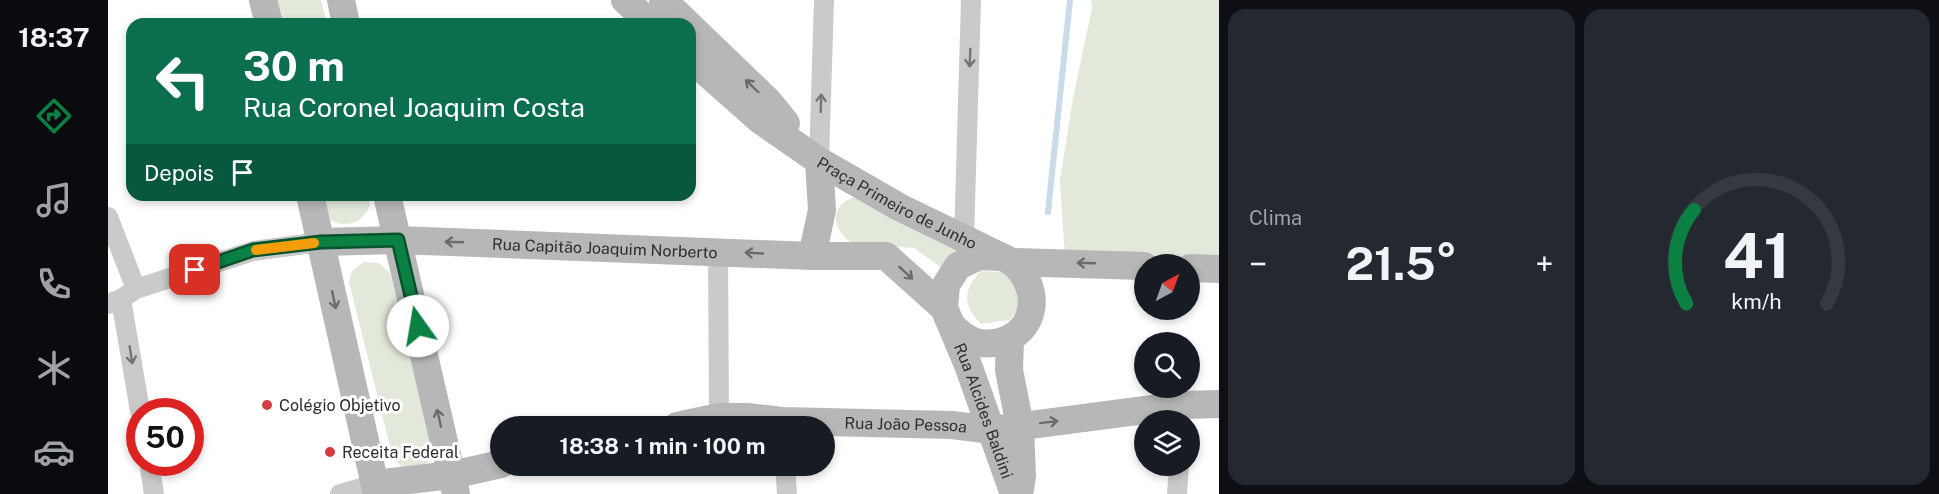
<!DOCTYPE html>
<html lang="pt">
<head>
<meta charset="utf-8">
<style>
  :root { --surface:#171b24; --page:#242831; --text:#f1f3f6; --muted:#9ea1a6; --line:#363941; --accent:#0b8043 }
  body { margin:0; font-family:"Public Sans",sans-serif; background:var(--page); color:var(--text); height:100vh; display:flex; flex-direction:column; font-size:22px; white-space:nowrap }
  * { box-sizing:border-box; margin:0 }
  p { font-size:20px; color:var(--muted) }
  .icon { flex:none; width:33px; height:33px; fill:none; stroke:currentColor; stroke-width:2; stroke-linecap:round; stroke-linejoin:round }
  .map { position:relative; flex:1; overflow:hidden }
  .side { display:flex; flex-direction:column; gap:9px; padding:9px; background:#0d0f14; width:720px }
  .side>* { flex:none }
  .top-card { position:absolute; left:18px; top:18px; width:570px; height:183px; border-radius:18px; box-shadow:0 3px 9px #0003; background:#0b6e4f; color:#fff; overflow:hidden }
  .needle { width:39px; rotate:41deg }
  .buttons { position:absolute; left:1026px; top:254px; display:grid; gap:12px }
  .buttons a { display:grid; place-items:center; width:66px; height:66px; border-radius:50%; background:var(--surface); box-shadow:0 3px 9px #0003; font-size:30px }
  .speed { position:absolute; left:18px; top:398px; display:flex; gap:12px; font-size:30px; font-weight:700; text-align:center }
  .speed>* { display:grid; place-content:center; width:78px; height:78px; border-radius:50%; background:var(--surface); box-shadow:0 3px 9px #0003; line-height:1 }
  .speed .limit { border:9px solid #d22; background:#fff; color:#111 }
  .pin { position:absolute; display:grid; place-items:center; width:51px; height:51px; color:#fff; margin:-26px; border-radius:12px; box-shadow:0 3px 9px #0006 }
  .me { position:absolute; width:66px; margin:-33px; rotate:347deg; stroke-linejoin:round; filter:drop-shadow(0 0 4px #0008) }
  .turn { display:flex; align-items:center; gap:21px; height:126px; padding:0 18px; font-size:27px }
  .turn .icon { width:78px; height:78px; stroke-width:2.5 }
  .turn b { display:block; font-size:42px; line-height:51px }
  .then { display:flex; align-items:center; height:57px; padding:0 18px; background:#0003; gap:12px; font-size:22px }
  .big { font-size:45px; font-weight:700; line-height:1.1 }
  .side .card { flex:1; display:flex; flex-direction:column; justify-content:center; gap:9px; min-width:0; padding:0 21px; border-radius:18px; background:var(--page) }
  .side .dial { align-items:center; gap:0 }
  .dial svg { height:156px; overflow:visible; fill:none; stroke:var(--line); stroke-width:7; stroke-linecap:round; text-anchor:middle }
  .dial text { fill:var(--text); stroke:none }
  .heat { display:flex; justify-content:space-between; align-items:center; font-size:33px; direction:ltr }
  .side .tiles { flex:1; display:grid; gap:9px; grid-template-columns:repeat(2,1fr) }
  .trip { position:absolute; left:382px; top:416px; width:345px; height:60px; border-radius:30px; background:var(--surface); box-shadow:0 3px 9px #0003; font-weight:700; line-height:60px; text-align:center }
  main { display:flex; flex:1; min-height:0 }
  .tab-bar { display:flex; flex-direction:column; width:108px; justify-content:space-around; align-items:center; background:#090b0e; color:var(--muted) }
  .tab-bar .icon { width:42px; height:42px }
  .tab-bar .active { color:var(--accent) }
  .tab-bar b { font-size:27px; color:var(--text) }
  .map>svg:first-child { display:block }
  .green { fill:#e2e9db }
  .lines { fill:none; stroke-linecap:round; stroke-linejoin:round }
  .stream { stroke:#c9dae8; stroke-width:6 }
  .minor { stroke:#cacaca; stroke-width:20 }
  .secondary { stroke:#b7b7b7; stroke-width:28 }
  .oneway { stroke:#747474 }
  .oneway2 { stroke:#6b6b6b }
  .route-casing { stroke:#07532c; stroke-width:15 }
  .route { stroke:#0b8043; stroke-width:10 }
  .slow { stroke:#f59e0b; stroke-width:10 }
  .poi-dot { fill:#d63c3f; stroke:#fff; stroke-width:2 }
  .labels { text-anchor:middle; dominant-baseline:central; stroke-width:6; stroke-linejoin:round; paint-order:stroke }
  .street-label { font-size:16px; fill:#2d2d2d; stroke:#fff }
  .poi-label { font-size:16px; fill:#2d2d2d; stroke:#fff; text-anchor:start }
</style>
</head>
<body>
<main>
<nav class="tab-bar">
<b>18:37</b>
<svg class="icon active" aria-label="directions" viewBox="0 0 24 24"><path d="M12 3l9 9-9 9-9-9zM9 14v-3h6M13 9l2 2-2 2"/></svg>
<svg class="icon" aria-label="music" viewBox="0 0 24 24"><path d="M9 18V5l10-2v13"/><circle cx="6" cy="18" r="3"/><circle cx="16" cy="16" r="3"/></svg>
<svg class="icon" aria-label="phone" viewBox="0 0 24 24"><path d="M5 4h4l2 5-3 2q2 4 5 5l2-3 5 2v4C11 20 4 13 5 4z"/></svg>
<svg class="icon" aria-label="climate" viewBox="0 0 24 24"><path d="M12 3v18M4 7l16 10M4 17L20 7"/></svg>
<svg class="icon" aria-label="car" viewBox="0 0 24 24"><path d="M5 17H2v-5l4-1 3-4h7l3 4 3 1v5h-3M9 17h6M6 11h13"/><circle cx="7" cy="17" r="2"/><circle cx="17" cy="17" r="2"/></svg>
</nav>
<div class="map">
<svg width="1111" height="494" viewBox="0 0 1111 494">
  <rect width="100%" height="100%" fill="#fff"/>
  <!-- green -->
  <path class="green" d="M165,0h48l6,24h-48z
    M983,0h128v258l-154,1 -5,-79 13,-82 19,-90z
    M211,195h49l2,10c-8,19 -24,24 -42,14z
    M744,198l11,1 112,51 -29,21 -32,-23 -62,-5c-19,-13 -24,-35 0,-45z
    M256,262l15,1 11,10 42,175 -3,13 -5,4 -22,2 -9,-9 -44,-176 3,-11z
    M873,271l22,1 13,12 3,24 -10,12 -28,4c-19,-19 -18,-35 0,-53z"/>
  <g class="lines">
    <!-- stream -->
    <path class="stream" d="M940,212l22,-212"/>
    <!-- minor -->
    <path class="minor" d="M711,161l5,-161
      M0,217l28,72
      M856,239l7,-239
      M610,251l1,166
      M13,299l19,112
      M0,304l13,-5 15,-10 117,-38 68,-9
      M41,462l5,32
      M677,465l2,29
      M232,494l35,-10
      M1069,494l2,-29"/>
    <!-- secondary -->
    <g class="secondary">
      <path d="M155,0l6,24"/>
      <path d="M233,0l5,24"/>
      <path d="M517,0l26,24"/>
      <path d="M555,0l25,24"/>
      <path d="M582,26l78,75 18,22"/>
      <path id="s1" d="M582,58l70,62 59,41 80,46 103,50 10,5 132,4"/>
      <path d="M202,195l67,299"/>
      <path d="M279,195l69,299"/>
      <path id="s2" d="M213,242l77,-2 414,16h74l58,52"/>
      <path d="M704,256l10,-46 -3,-49"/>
      <path id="s3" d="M894,257l-23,-1 -21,10 -12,19 -2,23 24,57 46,129"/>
      <path d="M1082,268l29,1"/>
      <path d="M846,328c5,4 9,8 15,11 9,6 21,5 31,3 39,-12 41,-56 12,-80"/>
      <path d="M902,339l-1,31 11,56 2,50 -2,13"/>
      <path id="s4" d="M569,426l42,-9h28l35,4 170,4 40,5 191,-25 36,-1"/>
      <path d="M267,484l77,-9 49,-11"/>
    </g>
  </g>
  <!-- one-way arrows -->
  <defs><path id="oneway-shaft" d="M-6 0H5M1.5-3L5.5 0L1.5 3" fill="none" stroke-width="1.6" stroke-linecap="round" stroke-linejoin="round" transform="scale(1.5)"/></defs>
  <g class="oneway">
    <use href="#oneway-shaft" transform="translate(862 58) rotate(92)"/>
    <use href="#oneway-shaft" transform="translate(713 103) rotate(-88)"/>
    <use href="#oneway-shaft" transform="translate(23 355) rotate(81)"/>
  </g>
  <g class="oneway2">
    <use href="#oneway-shaft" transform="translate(644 86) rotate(-136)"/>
    <use href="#oneway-shaft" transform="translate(346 242) rotate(-178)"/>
    <use href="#oneway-shaft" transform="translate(646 253) rotate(-177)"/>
    <use href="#oneway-shaft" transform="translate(978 263) rotate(-178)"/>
    <use href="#oneway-shaft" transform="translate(798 273) rotate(42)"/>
    <use href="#oneway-shaft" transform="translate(226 300) rotate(78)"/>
    <use href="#oneway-shaft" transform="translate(331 418) rotate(-103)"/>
    <use href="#oneway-shaft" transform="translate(941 422) rotate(-7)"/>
  </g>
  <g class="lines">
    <!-- route casing -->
    <g class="route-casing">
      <path id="route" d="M87,270l58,-20 68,-8 77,-2 20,86"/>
    </g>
    <!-- route -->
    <use href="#route" class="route"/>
    <!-- slow -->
    <path class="slow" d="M148,250l58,-7"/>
  </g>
  <!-- markers -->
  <g class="poi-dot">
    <circle cx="159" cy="405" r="6"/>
    <circle cx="222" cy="452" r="6"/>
  </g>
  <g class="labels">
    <!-- street labels -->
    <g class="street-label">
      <text stroke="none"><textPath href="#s1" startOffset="254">Praça Primeiro de Junho</textPath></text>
      <text stroke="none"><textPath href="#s2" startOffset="284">Rua Capitão Joaquim Norberto</textPath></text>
      <text stroke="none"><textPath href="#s3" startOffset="202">Rua Alcides Baldini</textPath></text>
      <text stroke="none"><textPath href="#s4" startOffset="230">Rua João Pessoa</textPath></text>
    </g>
    <!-- poi labels -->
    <g class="poi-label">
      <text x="171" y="405">Colégio Objetivo</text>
      <text x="234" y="452">Receita Federal</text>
    </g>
  </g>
</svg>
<div class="buttons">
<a><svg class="needle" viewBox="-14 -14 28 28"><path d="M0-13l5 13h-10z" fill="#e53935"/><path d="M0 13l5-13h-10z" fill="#9ea1a6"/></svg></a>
<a><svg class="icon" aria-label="search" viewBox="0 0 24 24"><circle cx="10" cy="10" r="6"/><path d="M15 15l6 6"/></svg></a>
<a><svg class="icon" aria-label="layers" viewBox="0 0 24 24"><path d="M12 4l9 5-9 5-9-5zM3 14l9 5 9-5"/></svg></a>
</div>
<div class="speed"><div class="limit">50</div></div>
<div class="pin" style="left:87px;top:270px;background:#d93025"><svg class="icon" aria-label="arrive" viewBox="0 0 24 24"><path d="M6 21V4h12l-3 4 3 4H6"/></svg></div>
<svg class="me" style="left:310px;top:326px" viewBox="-20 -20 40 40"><circle r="19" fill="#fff"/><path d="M0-13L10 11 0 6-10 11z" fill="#0b8043"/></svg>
<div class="trip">18:38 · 1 min · 100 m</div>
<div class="top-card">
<div class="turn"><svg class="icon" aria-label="left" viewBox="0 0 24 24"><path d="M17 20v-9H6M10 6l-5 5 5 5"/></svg><div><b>30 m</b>Rua Coronel Joaquim Costa</div></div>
<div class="then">Depois<svg class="icon" aria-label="arrive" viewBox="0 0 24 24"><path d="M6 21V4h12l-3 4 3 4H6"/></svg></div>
</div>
</div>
<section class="side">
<div class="tiles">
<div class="card"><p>Clima</p>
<div class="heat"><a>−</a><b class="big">21.5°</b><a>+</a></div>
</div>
<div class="card dial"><svg viewBox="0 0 100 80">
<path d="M14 69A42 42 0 1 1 86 69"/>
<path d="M14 69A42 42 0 0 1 18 21" stroke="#0b8043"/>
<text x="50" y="56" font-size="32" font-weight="700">41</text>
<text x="50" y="72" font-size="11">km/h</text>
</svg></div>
</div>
</section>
</main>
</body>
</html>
